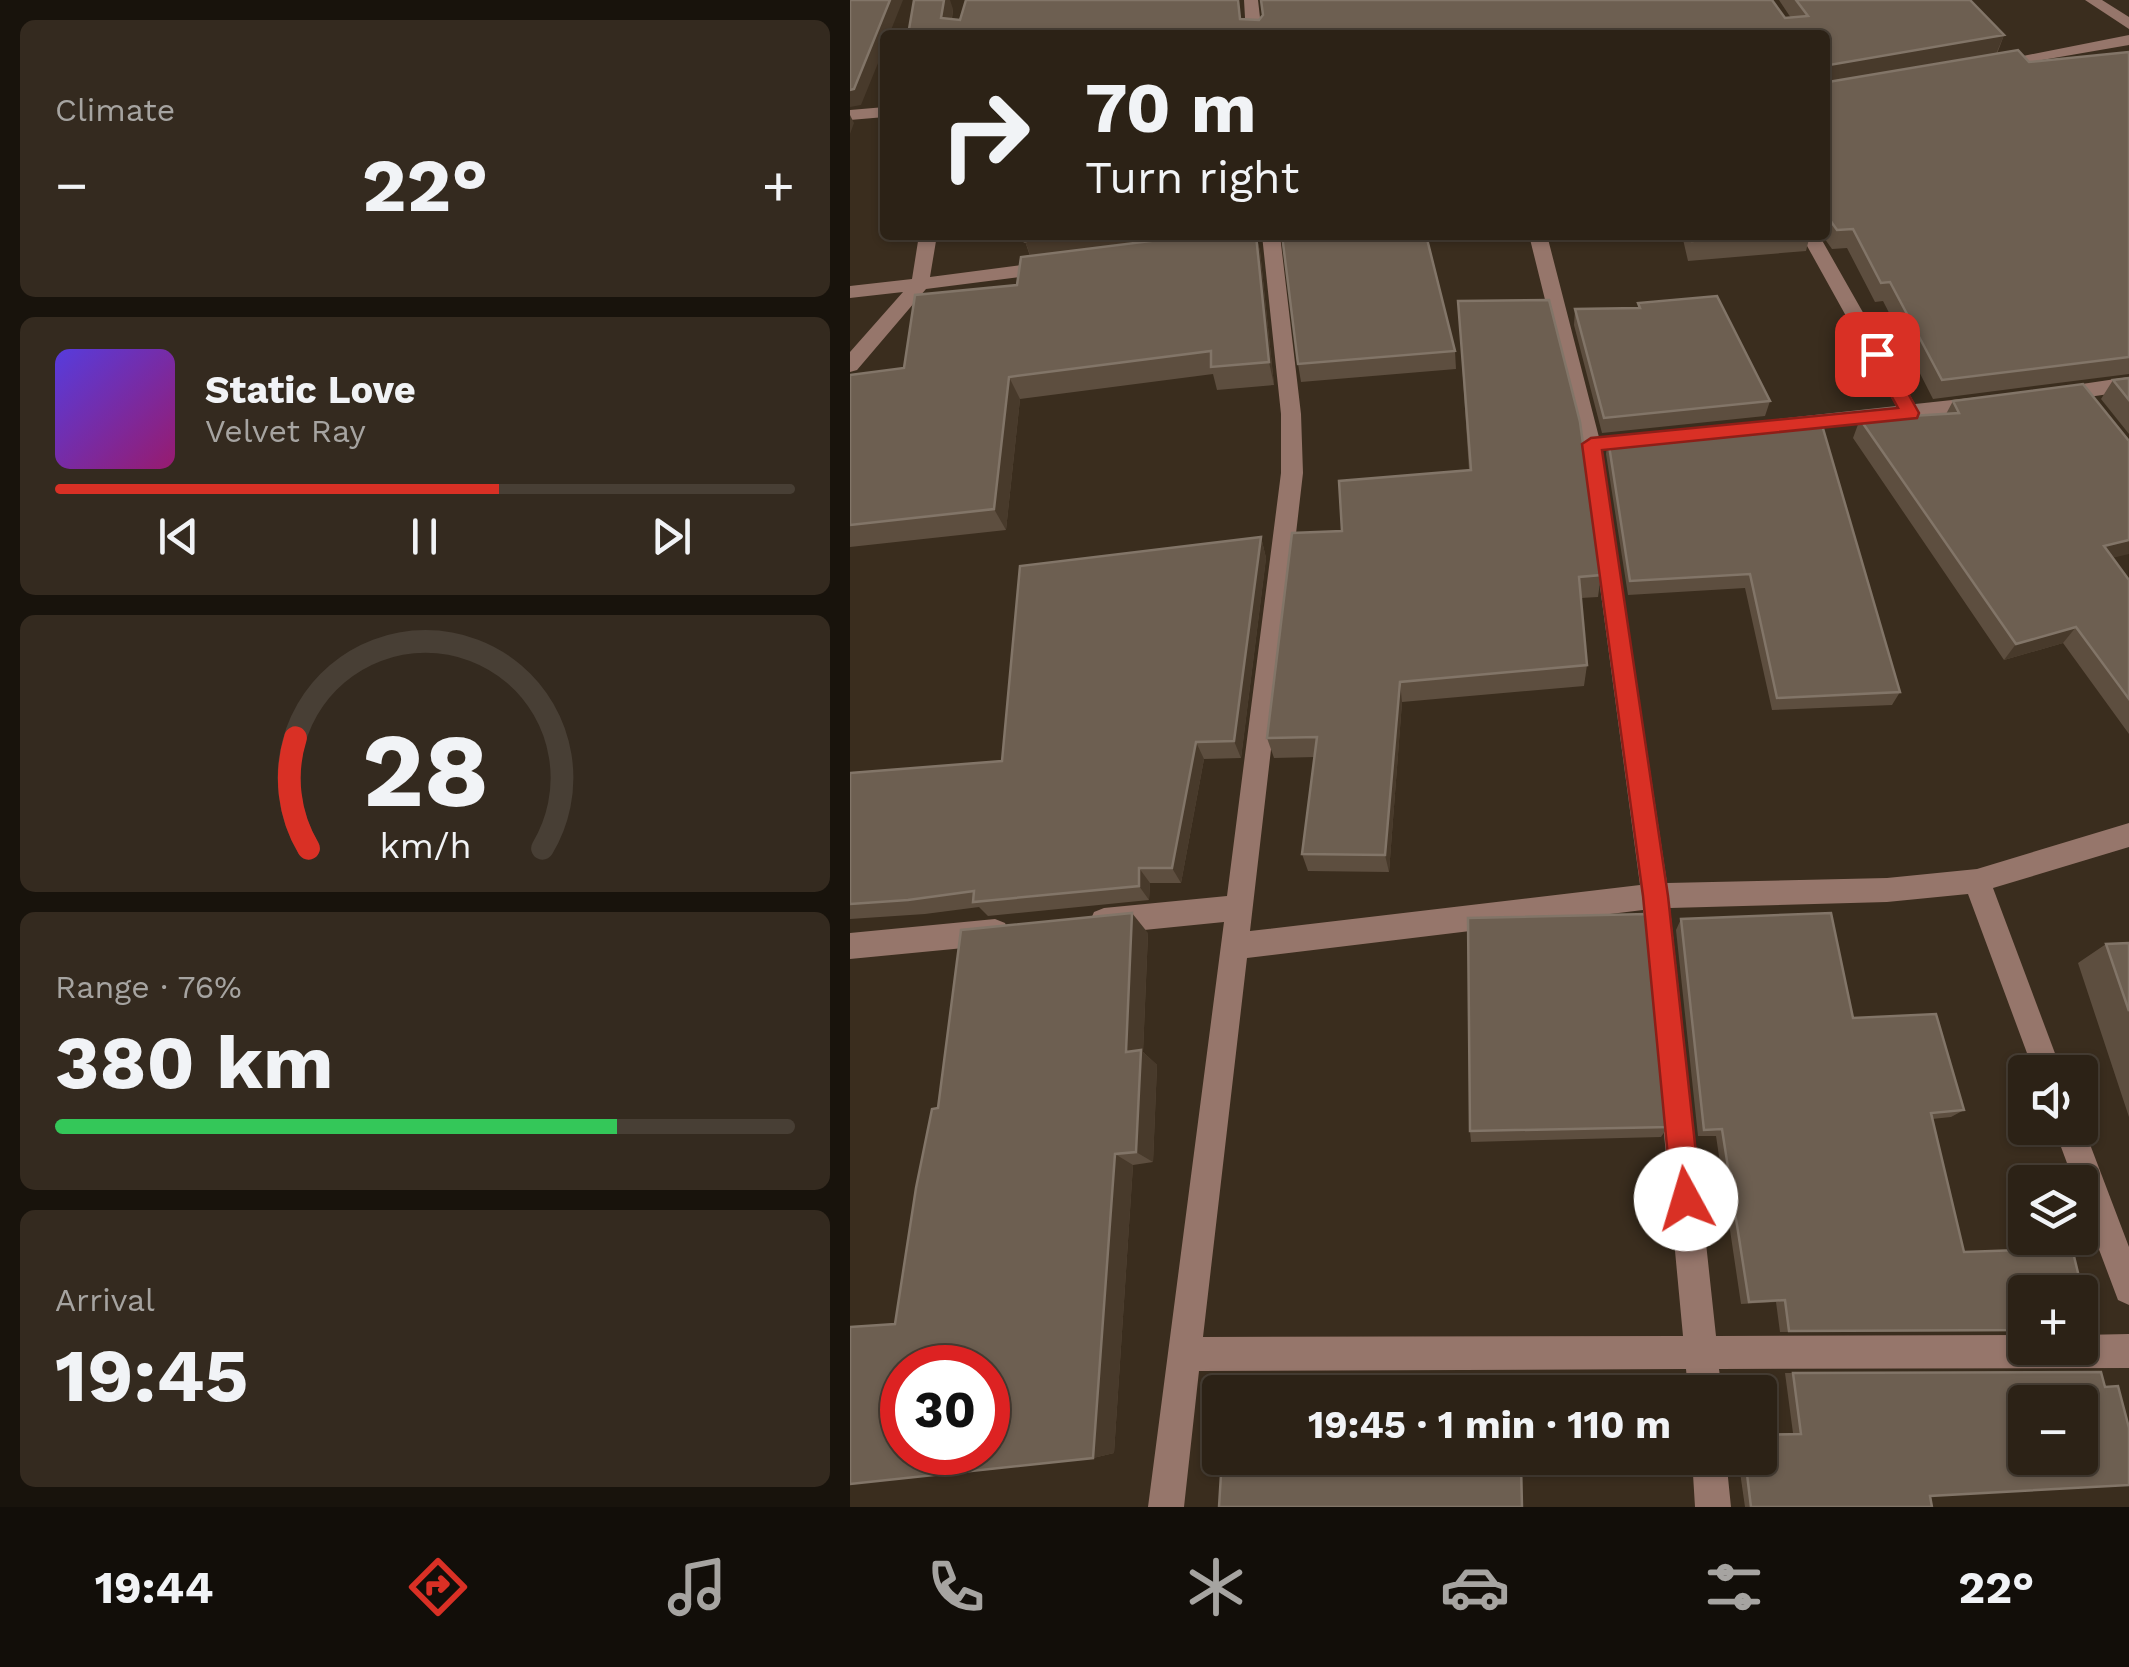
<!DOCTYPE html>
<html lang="en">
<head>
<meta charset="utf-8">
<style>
  :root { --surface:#2c2216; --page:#342a1f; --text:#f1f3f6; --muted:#a6a4a1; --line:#483f35; --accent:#d93025 }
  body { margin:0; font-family:"Work Sans",sans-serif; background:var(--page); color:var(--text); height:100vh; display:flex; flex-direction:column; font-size:38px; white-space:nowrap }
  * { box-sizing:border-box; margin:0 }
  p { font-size:32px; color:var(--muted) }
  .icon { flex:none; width:55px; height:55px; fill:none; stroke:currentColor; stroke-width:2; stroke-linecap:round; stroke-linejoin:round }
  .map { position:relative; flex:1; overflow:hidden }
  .side { display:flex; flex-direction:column; gap:20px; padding:20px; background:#18130c; width:850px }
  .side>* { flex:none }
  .guide { position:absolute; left:30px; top:30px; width:950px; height:210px; border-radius:10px; box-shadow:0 2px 8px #0004,0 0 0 2px var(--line); background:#2c2216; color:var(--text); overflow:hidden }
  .controls { position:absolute; left:1158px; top:1055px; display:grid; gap:20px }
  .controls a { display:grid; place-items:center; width:90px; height:90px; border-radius:10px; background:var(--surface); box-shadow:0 2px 8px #0004,0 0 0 2px var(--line); font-size:50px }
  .speed { position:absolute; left:30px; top:1345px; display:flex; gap:20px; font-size:50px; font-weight:700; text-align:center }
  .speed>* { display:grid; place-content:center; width:130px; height:130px; border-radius:50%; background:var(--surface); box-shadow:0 2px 8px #0004,0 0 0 2px var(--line); line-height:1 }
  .speed .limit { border:15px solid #d22; background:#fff; color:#111 }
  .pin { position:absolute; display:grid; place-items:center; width:85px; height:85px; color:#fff; margin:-42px; border-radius:20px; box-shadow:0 5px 15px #0006 }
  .me { position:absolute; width:110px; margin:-55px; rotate:354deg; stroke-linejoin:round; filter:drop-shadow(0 0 8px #0008) }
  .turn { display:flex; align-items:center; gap:35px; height:210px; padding:0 40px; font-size:45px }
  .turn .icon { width:130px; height:130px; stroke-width:2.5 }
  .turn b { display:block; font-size:70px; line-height:85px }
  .big { font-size:75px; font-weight:700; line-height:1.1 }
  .side .tile { flex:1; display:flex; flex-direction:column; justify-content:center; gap:15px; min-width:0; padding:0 35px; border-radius:15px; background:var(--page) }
  .side .dial { align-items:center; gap:0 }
  .dial svg { height:260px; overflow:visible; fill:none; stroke:var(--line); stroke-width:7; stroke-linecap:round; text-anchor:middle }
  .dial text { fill:var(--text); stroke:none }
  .song { display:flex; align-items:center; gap:30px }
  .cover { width:120px; height:120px; border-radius:15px; background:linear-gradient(135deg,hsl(250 70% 55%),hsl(320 70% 35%)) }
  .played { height:10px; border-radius:5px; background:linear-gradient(90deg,var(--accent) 60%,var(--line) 60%) }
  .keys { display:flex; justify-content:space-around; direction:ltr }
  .heat { display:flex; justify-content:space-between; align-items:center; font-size:55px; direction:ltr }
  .charge { height:15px; border-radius:8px; background:linear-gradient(90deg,#34c759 76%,var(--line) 0) }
  .trip { position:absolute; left:352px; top:1375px; width:575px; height:100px; border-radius:10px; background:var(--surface); box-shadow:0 2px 8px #0004,0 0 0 2px var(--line); font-weight:700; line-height:100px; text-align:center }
  .menu { display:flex; height:160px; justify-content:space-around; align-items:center; background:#120e09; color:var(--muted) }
  .menu .icon { width:70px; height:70px }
  .menu .on { color:var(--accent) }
  .menu b { font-size:45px; color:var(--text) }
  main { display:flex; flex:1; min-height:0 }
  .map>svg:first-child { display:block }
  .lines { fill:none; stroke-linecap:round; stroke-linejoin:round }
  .minor { fill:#96766b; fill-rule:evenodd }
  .wall { fill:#5d4e3f }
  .shaded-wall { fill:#483a2b }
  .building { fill:#6d5f51; stroke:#827568; stroke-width:2.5; fill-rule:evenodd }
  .route { fill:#d93025; stroke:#8d1f18; stroke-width:2.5 }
</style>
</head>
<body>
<main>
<section class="side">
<div class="tile"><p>Climate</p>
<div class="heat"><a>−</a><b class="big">22°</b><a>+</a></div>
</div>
<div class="tile">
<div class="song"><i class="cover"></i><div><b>Static Love</b><p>Velvet Ray</p></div></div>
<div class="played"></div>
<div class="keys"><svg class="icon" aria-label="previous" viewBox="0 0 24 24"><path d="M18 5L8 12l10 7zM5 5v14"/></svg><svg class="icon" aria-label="pause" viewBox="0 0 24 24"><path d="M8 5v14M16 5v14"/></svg><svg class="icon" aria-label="next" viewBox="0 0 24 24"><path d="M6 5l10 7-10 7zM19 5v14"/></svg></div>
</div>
<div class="tile dial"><svg viewBox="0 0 100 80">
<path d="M14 69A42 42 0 1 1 86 69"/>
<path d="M14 69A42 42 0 0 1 10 35" stroke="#d93025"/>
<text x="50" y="56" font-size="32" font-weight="700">28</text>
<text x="50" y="72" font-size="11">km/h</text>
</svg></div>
<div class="tile"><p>Range · 76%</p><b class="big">380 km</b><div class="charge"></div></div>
<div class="tile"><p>Arrival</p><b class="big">19:45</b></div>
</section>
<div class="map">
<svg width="1279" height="1507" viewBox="0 0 1279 1507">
  <rect width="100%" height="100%" fill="#3a2d1e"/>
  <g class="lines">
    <!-- minor -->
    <path class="minor" d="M394,0h14l4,35h-16z
      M1235,0h17l27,17v12z
      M1279,35v10l-133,23 -8,-5z
      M35,107v10l-35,3v-10z
      M69,235h18l-7,42 122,-16 9,6 -9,6 -126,16 -69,81 -7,2v-20l53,-60 -53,6v-12l62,-7z
      M412,235h18l21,179 2,59 -53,458 390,-46 -59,-440 -52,-210h18l54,210 66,438 220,-5 90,-9 152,-46v24l-136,41 69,184h-28l-66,-178 -81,8 -217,6 46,428 309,-1v13h55v-13l49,-1v34l-410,1 3,23h-34l-2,-23 -487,2 -15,136h-36l76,-585 -120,12 -10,-4 -4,-9 4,-9 10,-4 123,-12 54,-423v-59zM793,910l40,426 -480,1 44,-379z
      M951,235h18l96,169 65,-7 7,2v10l-77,11 -165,14 -3,-5 10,-7 144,-16z
      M1279,377v14l-74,11 -10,-7 10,-7z
      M145,919l10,4 4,9 -4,9 -10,4 -145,14v-26z
      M1230,1118l49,129v58l-11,-5 -38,-101v-17h-6l-20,-54h26z
      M842,1458h34l5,49h-36z"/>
  </g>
  <!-- wall -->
  <path class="wall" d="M929,0h191l34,35 -7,19 32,8 100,-10v322l-196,25 -50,-98 -8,1 -28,-54 -15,1 -10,-14h3v-200h-917l45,-26 -1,10 8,1 831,-2z
    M406,235l4,16 14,134 -57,5 -4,-16 -193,25 -14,131 -156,17v-172l54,-7 113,-83 13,-29 -5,-15z
    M832,235h128l-4,16 -118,10z
    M608,301l143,274 -3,22 -17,1 6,67 -3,21 -182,16 -13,170 -81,-1 -6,-17 13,-97 -41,1 -7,-20 75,-207 127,-61z
    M788,303l132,98 -5,15 -163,17 -28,-108 1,-16 63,-1z
    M605,351l1,18 -155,13 -3,-18z
    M1279,378v56l-28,-35 12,-19z
    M1103,401l160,157 16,22v154l-66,-91 -59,17 -151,-222 7,-19 86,-5z
    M758,439l292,253 -8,13 -120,5 -27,-122 -117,7 -22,-141z
    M411,537l5,21 -25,200 -37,1 -23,124h-31l-1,17 -161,16 -9,-9 -54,7 -75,5v-146l152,-12z
    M831,919l172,99 111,92 -13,7 -19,2 32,133 61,40v39l-245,1 -4,-30 -35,2 -25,-168h-18l-22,-206z
    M298,933l-5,119 14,13 -4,97 -20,3 -19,288 -21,5 -198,-134 43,-216z
    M1279,943v174l-51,-154 28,-19z
    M818,1127l-7,10 -190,5 -1,-11z
    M1251,1372l-171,124 2,11h-187l-7,-49h22v-25h33l-8,-60z
    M372,1458h225l1,7 72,-2 2,44z"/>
  <!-- shaded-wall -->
  <path class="shaded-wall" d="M40,0h13l-14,35h-4v11l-24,59 -11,2v-17z
    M94,0h6l3,9 -4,26 -8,-17z
    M1154,35l-8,19 -171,30 4,-19z
    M0,115l4,8 -4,11z
    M224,235h158l-200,25 -7,-19z
    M406,235l4,16 14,134 -5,-23z
    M159,377l11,22 -14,131 -12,-21z
    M411,537l5,21 -25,200 -7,-17z
    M1279,540v14l-38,9 13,-17z
    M1226,627l-13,16 -59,17 12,-16z
    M550,682l2,20 -13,170 -4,-17z
    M346,742l8,17 -23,124 -9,-15z
    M289,868l11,15 -1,17 -10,-14z
    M282,913l16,20 -5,119 14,13 -4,97 -17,-10 -10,-100z
    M265,1154l18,11 -19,288 -21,5z"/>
  <!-- building -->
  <path class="building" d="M0,0h40l-36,89 -4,1z
    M64,0h30l-3,18 19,2 6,-20h272l2,19 19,1 4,-5 -2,-15h511l13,18 23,-2 -12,-16h174l34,35 -175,30 -1,17 190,-32 11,12 100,-10v305l-187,23 -52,-98 -9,1 -28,-54 -16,1 -12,-17v-178h-917z
    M175,235h49l-49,6z
    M349,235h57l13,127 -58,5v-16l-202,26 -15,132 -144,16v-150l54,-7 11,-73 102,-10 4,-28z
    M432,235h144l29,116 -157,13z
    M840,235h85l-83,6z
    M867,296l53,105 -166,17 -29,-109 65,-1 -2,-5z
    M699,300l31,122 21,153 -22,2 8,88 -187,17 -15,173 -83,-1 15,-117 -50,1 25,-205 50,-2 -3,-50 132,-11 -13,-169z
    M1279,378v22l-16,-20z
    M1233,384l46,57v99l-25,6 25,34v119l-53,-72 -60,17 -156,-225 99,-6 -6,-12z
    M931,422l2,5 39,-2 78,267 -123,6 -27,-124 -120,7 -22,-142z
    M411,537l-27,204 -38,1 -24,126h-33v18l-166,16 1,-11 -66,9 -58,4v-131l152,-12 18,-195z
    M282,913l-6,139 15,-2 -5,102 -21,2 -22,304 -243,26v-157l45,-3 21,-136 16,-79 6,-1 23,-178zM52,1368h86v84h-86z
    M981,913l22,105 83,-4 28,96 -33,3 33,139 108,-4 23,95h-15v-51h-55v38l-236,1 -4,-31 -36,2 -27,-173 -18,1 -23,-211z
    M797,914l21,213 -198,4 -2,-213z
    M1279,943v68l-23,-67z
    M1251,1372l4,15 13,-1 11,42v57l-199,11 2,11h-181l-6,-49h15v-23l41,-1 -8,-61zM1175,1402h55v56h-55z
    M595,1389v3h-54z
    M372,1458h224v10l75,-3 1,42h-303z"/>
  <!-- route -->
  <path class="route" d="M1027,348l9,6 33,59 -2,5 -315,32 66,446 33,303 -5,10 -10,4 -9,-4 -5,-10 -29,-303 -61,-452 9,-6 307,-30 -30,-54z"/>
</svg>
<div class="controls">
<a><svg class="icon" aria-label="sound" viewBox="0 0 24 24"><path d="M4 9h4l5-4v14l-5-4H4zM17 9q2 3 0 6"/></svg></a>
<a><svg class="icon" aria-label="layers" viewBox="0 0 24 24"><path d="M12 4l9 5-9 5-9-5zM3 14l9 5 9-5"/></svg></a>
<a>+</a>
<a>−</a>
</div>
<div class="speed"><div class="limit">30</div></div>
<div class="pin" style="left:1027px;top:354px;background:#d93025"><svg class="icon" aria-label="arrive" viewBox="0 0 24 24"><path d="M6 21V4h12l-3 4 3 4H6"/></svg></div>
<svg class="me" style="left:836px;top:1199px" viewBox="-20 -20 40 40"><circle r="19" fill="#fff"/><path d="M0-13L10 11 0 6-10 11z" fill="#d93025"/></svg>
<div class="trip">19:45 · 1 min · 110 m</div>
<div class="guide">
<div class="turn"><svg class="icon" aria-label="right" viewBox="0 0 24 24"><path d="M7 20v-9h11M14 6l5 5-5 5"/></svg><div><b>70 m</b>Turn right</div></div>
</div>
</div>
</main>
<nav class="menu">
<b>19:44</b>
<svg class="icon on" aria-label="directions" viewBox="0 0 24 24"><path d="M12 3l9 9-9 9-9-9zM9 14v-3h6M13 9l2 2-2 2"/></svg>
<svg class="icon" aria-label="music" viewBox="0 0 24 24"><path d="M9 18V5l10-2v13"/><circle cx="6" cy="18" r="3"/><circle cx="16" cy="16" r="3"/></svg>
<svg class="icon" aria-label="phone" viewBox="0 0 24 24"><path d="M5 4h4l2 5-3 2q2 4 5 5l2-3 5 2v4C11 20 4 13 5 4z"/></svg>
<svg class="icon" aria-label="climate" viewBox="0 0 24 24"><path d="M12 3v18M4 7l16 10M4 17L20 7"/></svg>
<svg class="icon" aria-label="car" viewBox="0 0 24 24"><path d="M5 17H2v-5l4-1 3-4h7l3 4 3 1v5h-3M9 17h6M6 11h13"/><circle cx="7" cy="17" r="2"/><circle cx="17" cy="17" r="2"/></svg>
<svg class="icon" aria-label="filters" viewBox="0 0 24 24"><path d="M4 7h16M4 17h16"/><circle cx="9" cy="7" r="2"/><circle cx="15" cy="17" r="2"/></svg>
<b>22°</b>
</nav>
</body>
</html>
